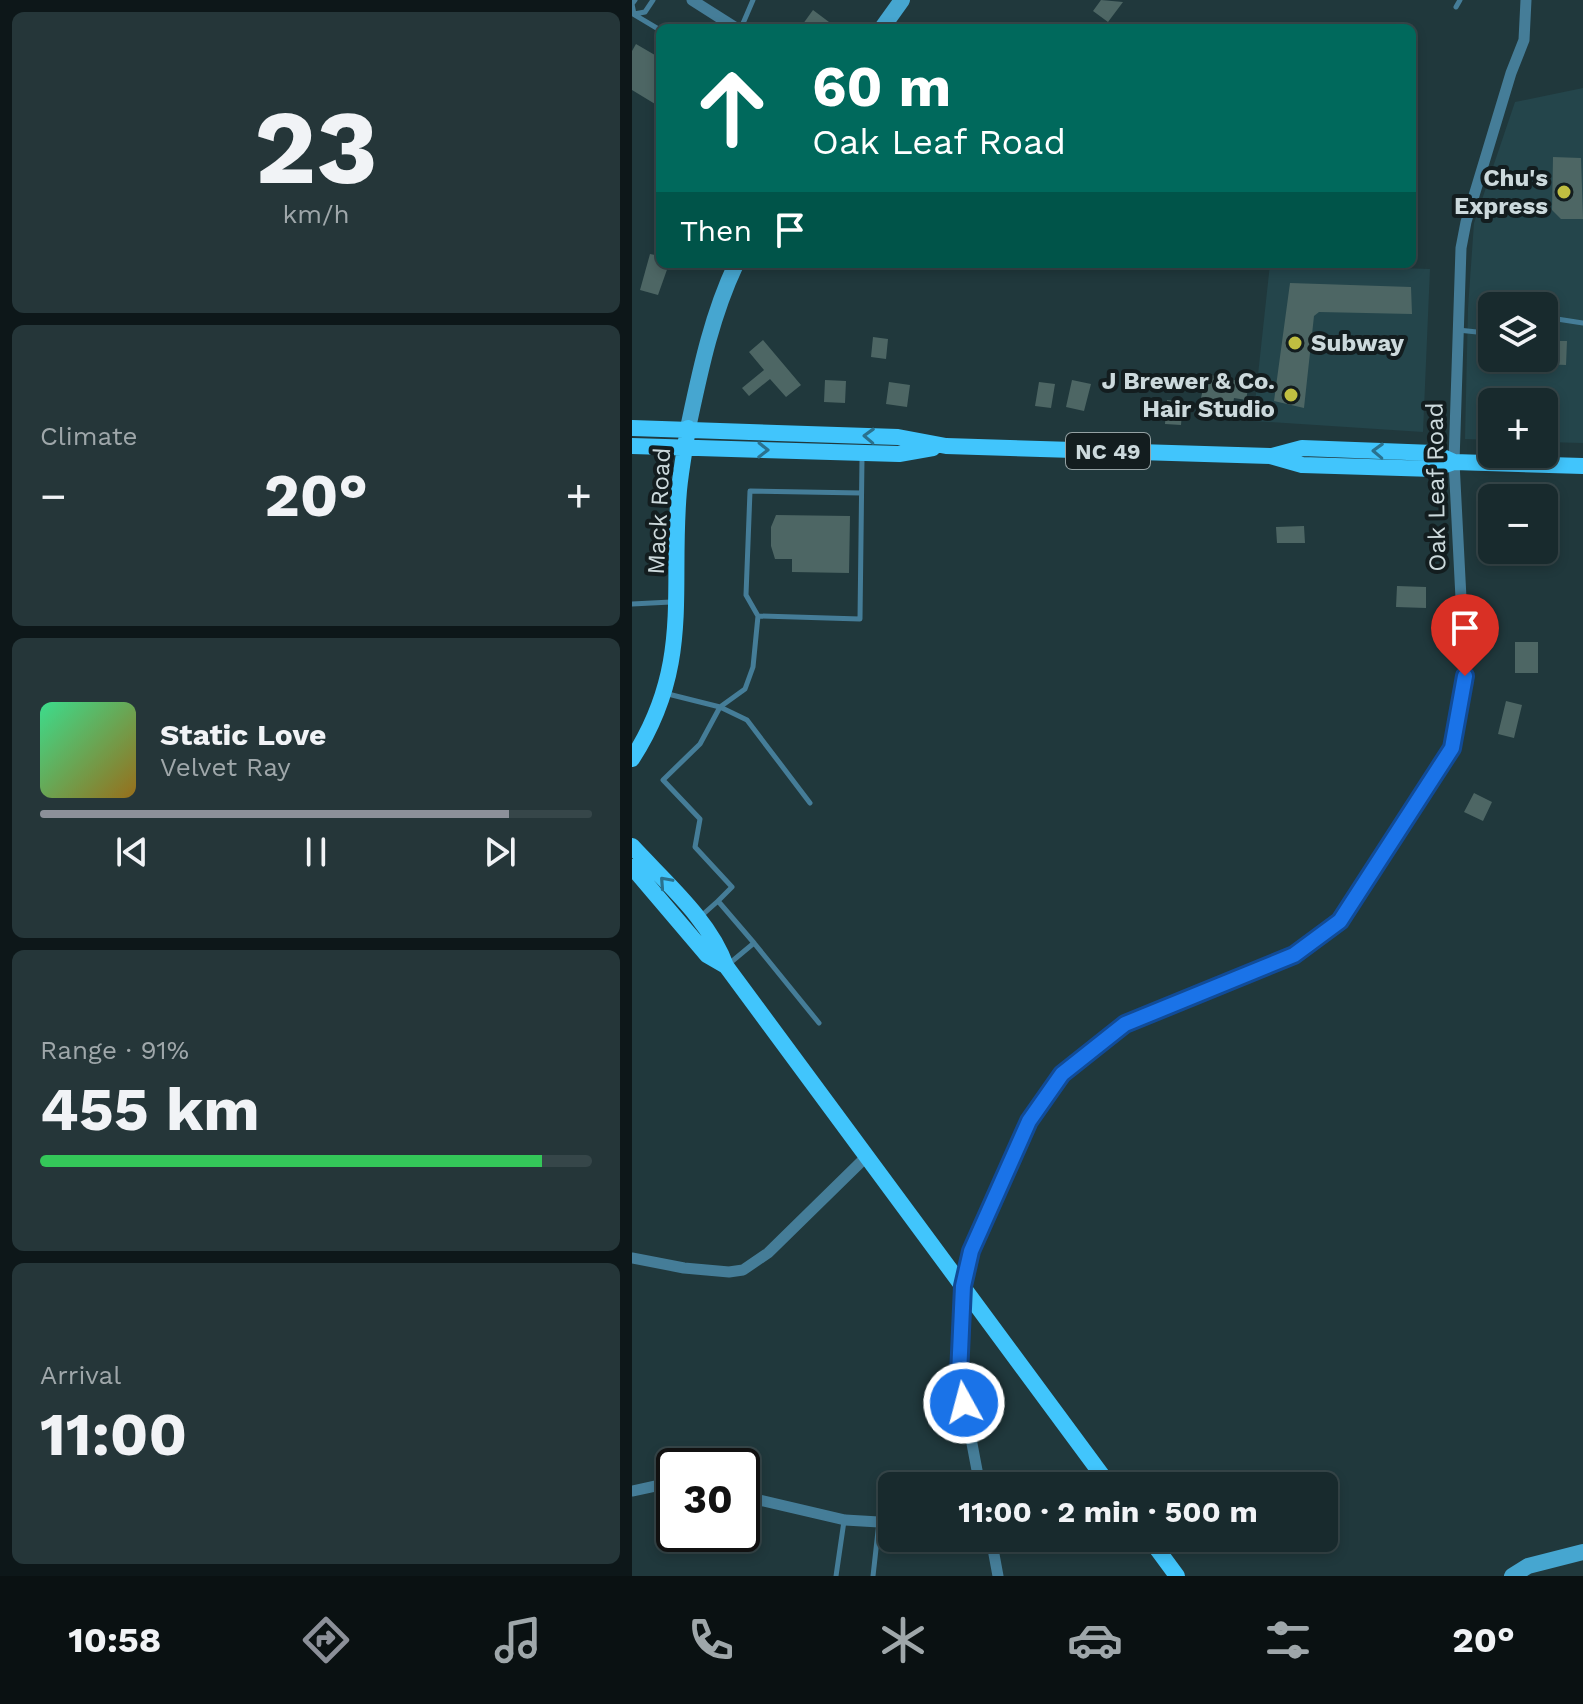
<!DOCTYPE html>
<html lang="en">
<head>
<meta charset="utf-8">
<style>
  :root { --surface:#182a2d; --page:#253639; --text:#f1f3f6; --muted:#9fa7aa; --line:#364649; --accent:#8c9099 }
  body { margin:0; font-family:"Work Sans",sans-serif; background:var(--page); color:var(--text); height:100vh; display:flex; flex-direction:column; font-size:30px; white-space:nowrap }
  * { box-sizing:border-box; margin:0 }
  p { font-size:26px; color:var(--muted) }
  .icon { flex:none; width:44px; height:44px; fill:none; stroke:currentColor; stroke-width:2; stroke-linecap:round; stroke-linejoin:round }
  .map { position:relative; flex:1; overflow:hidden }
  .side { display:flex; flex-direction:column; gap:12px; padding:12px; background:#0d1719; width:632px }
  .side>* { flex:none }
  .hud { position:absolute; left:24px; top:24px; width:760px; height:244px; border-radius:12px; box-shadow:0 4px 12px #0003,0 0 0 2px var(--line); background:#00695c; color:#fff; overflow:hidden }
  .tools { position:absolute; left:846px; top:292px; display:grid; gap:16px }
  .tools a { display:grid; place-items:center; width:80px; height:80px; border-radius:12px; background:var(--surface); box-shadow:0 4px 12px #0003,0 0 0 2px var(--line); font-size:40px }
  .speed { position:absolute; left:24px; top:1448px; display:flex; gap:16px; font-size:40px; font-weight:700; text-align:center }
  .speed>* { display:grid; place-content:center; width:104px; height:104px; border-radius:50%; background:var(--surface); box-shadow:0 4px 12px #0003,0 0 0 2px var(--line); line-height:1 }
  .speed .limit { border:4px solid #111; border-radius:12px; background:#fff; color:#111 }
  .pin { position:absolute; display:grid; place-items:center; width:68px; height:68px; color:#fff; margin:-82px -34px; border-radius:50% 50% 50% 0; rotate:-45deg; box-shadow:0 0 8px #0007 }
  .pin .icon { rotate:45deg }
  .me { position:absolute; width:88px; margin:-44px; rotate:353deg; stroke-linejoin:round; filter:drop-shadow(0 0 6px #0008) }
  .turn { display:flex; align-items:center; gap:28px; height:168px; padding:0 24px; font-size:36px }
  .turn .icon { width:104px; height:104px; stroke-width:2.5 }
  .turn b { display:block; font-size:56px; line-height:68px }
  .then { display:flex; align-items:center; height:76px; padding:0 24px; background:#0003; gap:16px; font-size:30px }
  .big { font-size:60px; font-weight:700; line-height:1.1 }
  .side .widget { flex:1; display:flex; flex-direction:column; justify-content:center; gap:12px; min-width:0; padding:0 28px; border-radius:12px; background:var(--page) }
  .side .dial { align-items:center; gap:0 }
  .dial b { font-size:104px; line-height:1 }
  .song { display:flex; align-items:center; gap:24px }
  .cover { width:96px; height:96px; border-radius:12px; background:linear-gradient(135deg,hsl(150 70% 55%),hsl(40 70% 35%)) }
  .played { height:8px; border-radius:4px; background:linear-gradient(90deg,var(--accent) 85%,var(--line) 85%) }
  .keys { display:flex; justify-content:space-around; direction:ltr }
  .heat { display:flex; justify-content:space-between; align-items:center; font-size:44px; direction:ltr }
  .charge { height:12px; border-radius:6px; background:linear-gradient(90deg,#34c759 91%,var(--line) 0) }
  .trip { position:absolute; left:246px; top:1472px; width:460px; height:80px; border-radius:12px; background:var(--surface); box-shadow:0 4px 12px #0003,0 0 0 2px var(--line); font-weight:700; line-height:80px; text-align:center }
  .dock { display:flex; height:128px; justify-content:space-around; align-items:center; background:#0a1112; color:var(--muted) }
  .dock .icon { width:56px; height:56px }
  .dock .current { color:var(--accent) }
  .dock b { font-size:36px; color:var(--text) }
  main { display:flex; flex:1; min-height:0 }
  .map>svg:first-child { display:block }
  .built { fill:#24454b; fill-rule:evenodd }
  .building { fill:#4d6664 }
  .lines { fill:none; stroke-linecap:round; stroke-linejoin:round }
  .lane { stroke:#457d98; stroke-width:5 }
  .street { stroke:#457d98; stroke-width:11 }
  .secondary { stroke:#46a6d0; stroke-width:16 }
  .primary { stroke:#41c5fc; stroke-width:16 }
  .oneway { stroke:#2a718e }
  .route-casing { stroke:#114b97; stroke-width:20 }
  .route { stroke:#1a73e8; stroke-width:14 }
  .poi-dot { fill:#c0be41; stroke:#131d1f; stroke-width:3 }
  .labels { text-anchor:middle; dominant-baseline:central; stroke-width:8; stroke-linejoin:round; paint-order:stroke }
  .shield { fill:#131d1f; stroke:#94a1a3; stroke-width:2 }
  .shield-label { font-size:22px; font-weight:bold; fill:#ccd9dc }
  .poi-label { font-size:24px; font-weight:bold; fill:#ccd9dc; stroke:#131d1f; text-anchor:end }
  .street-label { font-size:24px; fill:#ccd9dc; stroke:#131d1f }
</style>
</head>
<body>
<main>
<section class="side">
<div class="widget dial"><b>23</b><p>km/h</p></div>
<div class="widget"><p>Climate</p>
<div class="heat"><a>−</a><b class="big">20°</b><a>+</a></div>
</div>
<div class="widget">
<div class="song"><i class="cover"></i><div><b>Static Love</b><p>Velvet Ray</p></div></div>
<div class="played"></div>
<div class="keys"><svg class="icon" aria-label="previous" viewBox="0 0 24 24"><path d="M18 5L8 12l10 7zM5 5v14"/></svg><svg class="icon" aria-label="pause" viewBox="0 0 24 24"><path d="M8 5v14M16 5v14"/></svg><svg class="icon" aria-label="next" viewBox="0 0 24 24"><path d="M6 5l10 7-10 7zM19 5v14"/></svg></div>
</div>
<div class="widget"><p>Range · 91%</p><b class="big">455 km</b><div class="charge"></div></div>
<div class="widget"><p>Arrival</p><b class="big">11:00</b></div>
</section>
<div class="map">
<svg width="951" height="1576" viewBox="0 0 951 1576">
  <rect width="100%" height="100%" fill="#20383c"/>
  <!-- built -->
  <path class="built" d="M951,88v355l-39,-1v-40h-52v38l-27,-1 3,-131 6,-85 41,-121zM860,306h52v52h-52z
    M638,264l160,5 -7,163 -170,-11z"/>
  <!-- building -->
  <path class="building" d="M469,0l22,2 -15,20 -15,-11z
    M181,10l16,12 -5,6h-24z
    M4,44l24,14v49l-28,-17v-39z
    M921,157l28,1 2,61h-22l-9,-9z
    M18,254l10,2v8h9l-11,31 -18,-5z
    M658,283l121,4 1,27 -93,-2 -5,4 -10,92 -30,-7z
    M241,337l15,2 -2,20 -15,-2z
    M131,340l38,45 -15,12 -16,-18 -21,17 -7,-8 22,-18 -15,-18z
    M912,341h23l-1,24 -51,-2 1,-5h28z
    M574,374l43,9 -3,17 -12,-2 -1,6 -32,-6z
    M193,380l21,1 -1,22 -21,-1z
    M440,380l19,4 -7,27 -18,-4z
    M257,382l21,3 -3,22 -21,-3z
    M407,382l16,2 -4,24 -16,-2z
    M535,400l16,1 -2,24 -16,-1z
    M144,515l74,1 -1,57 -57,-1v-13h-17l-4,-13v-19z
    M672,526l1,17h-28l-1,-16z
    M765,586l29,1v21l-30,-1z
    M883,642h23v31h-23z
    M874,701l16,4 -8,33 -16,-4z
    M842,793l18,9 -9,19 -19,-9z"/>
  <g class="lines">
    <!-- lane -->
    <path class="lane" d="M3,0l-3,4 2,10 11,-2 8,-12
      M824,7l4,-7
      M1,14l27,16
      M109,28l12,-28
      M871,306v-12
      M912,317l39,6
      M826,330l19,2 15,-4
      M0,604l39,-2
      M126,616l-12,-21 4,-104 111,2
      M32,693l56,14 -20,37 -37,36 37,39 -5,28 37,40 -14,14
      M178,803l-63,-83 -27,-13 25,-18 8,-22 5,-51 102,3 2,-161
      M68,917l18,-16 36,42
      M98,963l24,-20 65,80
      M204,1576l8,-55
      M241,1576l6,-54"/>
    <!-- street -->
    <path class="street" d="M60,0l44,28
      M0,1258l52,10 45,4 14,-2 25,-17 99,-97
      M348,1486l-21,-111 4,-89 8,-35 58,-130 33,-47 63,-50 169,-69 46,-34 112,-173 13,-72 -11,-214 7,-214 5,-26 45,-149 13,-33 2,-40
      M0,1491l42,-9
      M110,1496l103,24 34,2 13,-3
      M359,1538l7,38"/>
    <!-- secondary -->
    <path class="secondary" d="M250,28l20,-28
      M56,428c12,-56 23,-111 48,-164
      M880,1576l16,-10 55,-14"/>
    <!-- primary -->
    <path class="primary" d="M0,428l266,9 48,9 324,10 32,9 132,4 20,-7 129,4
      M0,446l267,8 34,-6
      M640,456l30,-8 132,5 20,9
      M0,759c61,-95 38,-167 47,-269 2,-21 6,-41 9,-62
      M0,846c33,36 78,74 94,120l384,520
      M0,867l75,88 19,11
      M517,1538l28,38"/>
  </g>
  <!-- one-way arrows -->
  <defs><path id="oneway-chevron" d="M-2-3.5L2.5 0L-2 3.5" fill="none" stroke-width="1.6" stroke-linecap="round" stroke-linejoin="round" transform="scale(2)"/></defs>
  <g class="oneway">
    <use href="#oneway-chevron" transform="translate(237 436) rotate(-178)"/>
    <use href="#oneway-chevron" transform="translate(131 450) rotate(1)"/>
    <use href="#oneway-chevron" transform="translate(746 451) rotate(-178)"/>
    <use href="#oneway-chevron" transform="translate(33 882) rotate(-132)"/>
  </g>
  <g class="lines">
    <!-- route casing -->
    <g class="route-casing">
      <path id="route" d="M332,1403l-5,-28 4,-89 8,-35 58,-130 33,-47 63,-50 169,-69 46,-34 112,-173 13,-72"/>
    </g>
    <!-- route -->
    <use href="#route" class="route"/>
  </g>
  <!-- markers -->
  <g class="poi-dot">
    <circle cx="932" cy="192" r="8"/>
    <circle cx="663" cy="343" r="8"/>
    <circle cx="659" cy="395" r="8"/>
  </g>
  <g class="labels">
    <!-- shield labels -->
    <rect class="shield" x="434" y="433" width="84" height="36" rx="6"/>
    <g class="shield-label">
      <text x="476" y="451">NC 49</text>
    </g>
    <!-- poi labels -->
    <g class="poi-label">
      <text x="916" y="178">Chu's<tspan x="916" dy="28">Express</tspan></text>
      <text x="679" y="343" text-anchor="start">Subway</text>
      <text x="643" y="381">J Brewer &amp; Co.<tspan x="643" dy="28">Hair Studio</tspan></text>
    </g>
    <!-- street labels -->
    <g class="street-label">
      <text transform="translate(804 487) rotate(-91)">Oak Leaf Road</text>
      <text transform="translate(27 511) rotate(-87)">Mack Road</text>
    </g>
  </g>
</svg>
<div class="tools">
<a><svg class="icon" aria-label="layers" viewBox="0 0 24 24"><path d="M12 4l9 5-9 5-9-5zM3 14l9 5 9-5"/></svg></a>
<a>+</a>
<a>−</a>
</div>
<div class="speed"><div class="limit">30</div></div>
<div class="pin" style="left:833px;top:676px;background:#d93025"><svg class="icon" aria-label="arrive" viewBox="0 0 24 24"><path d="M6 21V4h12l-3 4 3 4H6"/></svg></div>
<svg class="me" style="left:332px;top:1403px" viewBox="-20 -20 40 40"><circle r="17" fill="#1a73e8" stroke="#fff" stroke-width="3"/><path d="M0-11L8 9 0 5-8 9z" fill="#fff"/></svg>
<div class="trip">11:00 · 2 min · 500 m</div>
<div class="hud">
<div class="turn"><svg class="icon" aria-label="ahead" viewBox="0 0 24 24"><path d="M12 20V5M6 11l6-6 6 6"/></svg><div><b>60 m</b>Oak Leaf Road</div></div>
<div class="then">Then<svg class="icon" aria-label="arrive" viewBox="0 0 24 24"><path d="M6 21V4h12l-3 4 3 4H6"/></svg></div>
</div>
</div>
</main>
<nav class="dock">
<b>10:58</b>
<svg class="icon current" aria-label="directions" viewBox="0 0 24 24"><path d="M12 3l9 9-9 9-9-9zM9 14v-3h6M13 9l2 2-2 2"/></svg>
<svg class="icon" aria-label="music" viewBox="0 0 24 24"><path d="M9 18V5l10-2v13"/><circle cx="6" cy="18" r="3"/><circle cx="16" cy="16" r="3"/></svg>
<svg class="icon" aria-label="phone" viewBox="0 0 24 24"><path d="M5 4h4l2 5-3 2q2 4 5 5l2-3 5 2v4C11 20 4 13 5 4z"/></svg>
<svg class="icon" aria-label="climate" viewBox="0 0 24 24"><path d="M12 3v18M4 7l16 10M4 17L20 7"/></svg>
<svg class="icon" aria-label="car" viewBox="0 0 24 24"><path d="M5 17H2v-5l4-1 3-4h7l3 4 3 1v5h-3M9 17h6M6 11h13"/><circle cx="7" cy="17" r="2"/><circle cx="17" cy="17" r="2"/></svg>
<svg class="icon" aria-label="filters" viewBox="0 0 24 24"><path d="M4 7h16M4 17h16"/><circle cx="9" cy="7" r="2"/><circle cx="15" cy="17" r="2"/></svg>
<b>20°</b>
</nav>
</body>
</html>
